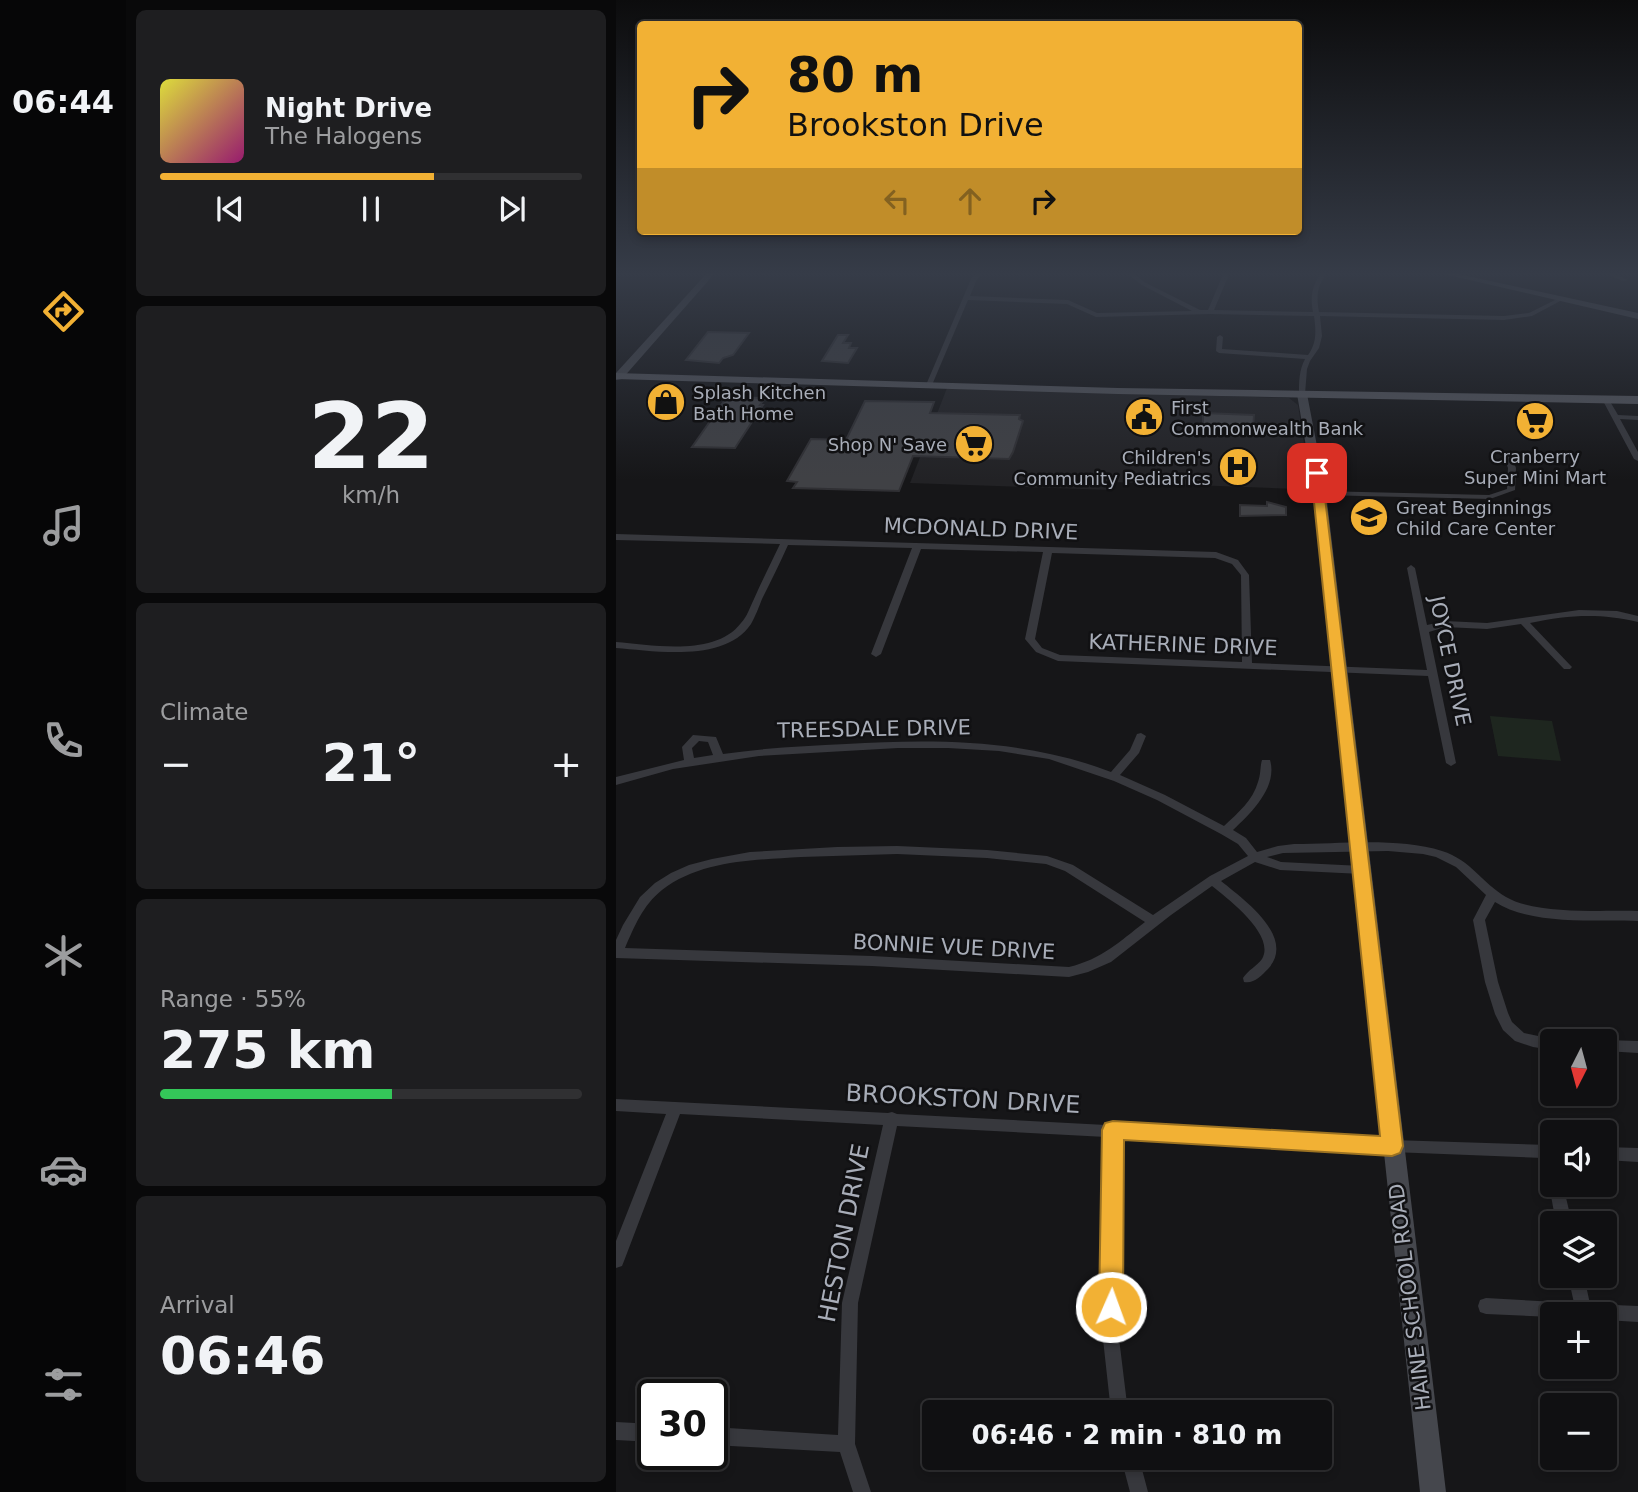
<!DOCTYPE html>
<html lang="en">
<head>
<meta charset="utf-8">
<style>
  :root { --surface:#101012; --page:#1e1e20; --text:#f1f3f6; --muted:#9c9d9f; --line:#303032; --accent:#f2b134 }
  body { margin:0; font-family:"DejaVu Sans",sans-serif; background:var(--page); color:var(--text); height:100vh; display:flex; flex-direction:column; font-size:26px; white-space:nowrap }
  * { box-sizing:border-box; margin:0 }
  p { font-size:23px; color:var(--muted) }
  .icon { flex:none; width:38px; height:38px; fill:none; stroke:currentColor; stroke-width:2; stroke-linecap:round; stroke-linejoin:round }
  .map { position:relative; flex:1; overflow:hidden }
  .drawer { display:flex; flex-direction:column; gap:10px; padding:10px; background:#09090a; width:490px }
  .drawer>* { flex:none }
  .guide { position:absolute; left:21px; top:21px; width:665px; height:214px; border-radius:7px; box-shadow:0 4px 10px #0003,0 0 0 2px var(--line); background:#f2b134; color:#111; overflow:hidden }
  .needle { width:46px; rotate:186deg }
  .buttons { position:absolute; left:924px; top:1029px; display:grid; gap:14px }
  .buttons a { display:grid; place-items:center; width:77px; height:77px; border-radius:7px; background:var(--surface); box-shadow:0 4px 10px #0003,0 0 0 2px var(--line); font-size:35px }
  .speed { position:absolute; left:21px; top:1379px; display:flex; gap:14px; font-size:35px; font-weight:700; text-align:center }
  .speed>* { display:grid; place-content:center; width:91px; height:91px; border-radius:50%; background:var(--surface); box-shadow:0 4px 10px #0003,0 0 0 2px var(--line); line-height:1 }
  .speed .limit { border:4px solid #111; border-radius:10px; background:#fff; color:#111 }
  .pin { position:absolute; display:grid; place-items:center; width:60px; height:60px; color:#fff; margin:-30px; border-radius:14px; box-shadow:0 4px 10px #0006 }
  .me { position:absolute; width:77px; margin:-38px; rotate:2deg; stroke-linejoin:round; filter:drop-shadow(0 0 5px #0008) }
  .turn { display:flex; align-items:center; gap:24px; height:147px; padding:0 35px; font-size:32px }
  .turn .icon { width:91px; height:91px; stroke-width:2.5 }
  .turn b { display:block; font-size:49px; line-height:60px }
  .lanes { display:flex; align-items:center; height:66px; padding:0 35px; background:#0003; justify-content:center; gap:35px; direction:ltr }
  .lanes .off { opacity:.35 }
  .big { font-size:52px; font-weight:600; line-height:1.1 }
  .drawer .tile { flex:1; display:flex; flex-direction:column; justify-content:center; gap:10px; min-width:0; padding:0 24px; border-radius:10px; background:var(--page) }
  .drawer .dial { align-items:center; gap:0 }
  .dial b { font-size:91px; line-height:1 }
  .song { display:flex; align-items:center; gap:21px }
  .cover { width:84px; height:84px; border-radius:10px; background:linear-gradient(135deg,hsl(60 70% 55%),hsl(320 70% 35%)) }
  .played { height:7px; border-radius:4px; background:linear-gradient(90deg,var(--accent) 65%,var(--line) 65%) }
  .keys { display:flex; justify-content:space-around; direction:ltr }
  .heat { display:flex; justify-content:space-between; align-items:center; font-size:38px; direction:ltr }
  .charge { height:10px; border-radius:5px; background:linear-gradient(90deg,#34c759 55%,var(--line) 0) }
  .trip { position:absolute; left:306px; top:1400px; width:410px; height:70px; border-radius:7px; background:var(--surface); box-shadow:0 4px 10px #0003,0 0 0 2px var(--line); font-weight:600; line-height:70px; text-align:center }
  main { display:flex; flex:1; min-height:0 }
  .dock { display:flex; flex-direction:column; width:126px; justify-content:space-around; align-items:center; background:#060607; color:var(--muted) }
  .dock .icon { width:49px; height:49px }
  .dock .current { color:var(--accent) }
  .dock b { font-size:32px; color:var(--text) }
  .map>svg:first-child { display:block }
  .built { fill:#222225 }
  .green { fill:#1e261f }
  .building { fill:#404145; stroke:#303034; stroke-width:2 }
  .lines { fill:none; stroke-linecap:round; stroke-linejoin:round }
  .street { fill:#37383d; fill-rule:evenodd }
  .secondary { fill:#45474d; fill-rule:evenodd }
  .primary { fill:#53555c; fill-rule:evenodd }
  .route { fill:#f2b134; stroke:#9d7322; stroke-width:2 }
  .labels { text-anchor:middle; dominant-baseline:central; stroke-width:5; stroke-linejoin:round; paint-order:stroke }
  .far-poi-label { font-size:18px; fill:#a8adb8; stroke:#111113; text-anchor:start }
  .street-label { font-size:21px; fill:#a8adb8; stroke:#111113 }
  .near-street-label { font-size:24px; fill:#a8adb8; stroke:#111113 }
</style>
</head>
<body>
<main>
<nav class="dock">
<b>06:44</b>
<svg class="icon current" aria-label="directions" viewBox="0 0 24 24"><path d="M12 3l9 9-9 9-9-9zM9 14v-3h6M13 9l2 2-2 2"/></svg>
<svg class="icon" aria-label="music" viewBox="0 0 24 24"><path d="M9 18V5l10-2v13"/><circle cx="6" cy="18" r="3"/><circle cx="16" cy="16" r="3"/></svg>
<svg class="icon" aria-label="phone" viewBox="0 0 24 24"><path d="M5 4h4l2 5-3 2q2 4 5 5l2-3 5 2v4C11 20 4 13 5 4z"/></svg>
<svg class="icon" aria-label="climate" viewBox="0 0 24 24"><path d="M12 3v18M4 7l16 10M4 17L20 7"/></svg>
<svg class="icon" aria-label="car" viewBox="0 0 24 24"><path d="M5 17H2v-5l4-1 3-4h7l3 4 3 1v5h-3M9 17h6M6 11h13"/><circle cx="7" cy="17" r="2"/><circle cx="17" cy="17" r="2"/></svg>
<svg class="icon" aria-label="filters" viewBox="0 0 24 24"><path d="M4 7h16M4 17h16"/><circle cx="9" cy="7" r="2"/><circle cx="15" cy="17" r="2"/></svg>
</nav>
<section class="drawer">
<div class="tile">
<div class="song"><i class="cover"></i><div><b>Night Drive</b><p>The Halogens</p></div></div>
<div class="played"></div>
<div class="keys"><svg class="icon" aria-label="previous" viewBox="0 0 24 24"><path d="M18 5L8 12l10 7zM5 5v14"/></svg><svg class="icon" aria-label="pause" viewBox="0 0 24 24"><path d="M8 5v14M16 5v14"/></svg><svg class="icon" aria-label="next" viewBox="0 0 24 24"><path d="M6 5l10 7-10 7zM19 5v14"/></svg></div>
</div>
<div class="tile dial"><b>22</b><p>km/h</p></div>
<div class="tile"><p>Climate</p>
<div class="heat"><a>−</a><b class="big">21°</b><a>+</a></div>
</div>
<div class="tile"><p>Range · 55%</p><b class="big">275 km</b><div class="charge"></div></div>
<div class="tile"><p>Arrival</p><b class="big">06:46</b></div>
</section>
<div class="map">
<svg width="1022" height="1492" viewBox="0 0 1022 1492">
  <rect width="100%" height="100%" fill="#161618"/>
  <!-- built -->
  <path class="built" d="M331,388l342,10 9,7 12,77 -5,5 -9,2 -184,-7 -1,8 -201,-7z"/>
  <!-- green -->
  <path class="green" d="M874,716l62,5 9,40 -63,-5z"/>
  <!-- building -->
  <path class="building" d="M92,332l41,1 -16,22 -10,3 -4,5 -33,-3z
    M222,335h10l-5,8h8l-2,5h8l-9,15 -26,-2z
    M111,397l38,1 -5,7h3l-28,43 -43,-1z
    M249,401l69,1 -4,11 90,2 -1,4 4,2 -10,31 -4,7 -96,-3 -14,35 -106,-3 4,-6 -10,-1 24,-42 35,1z
    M587,413l51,2 -1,15 -50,-1z
    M651,502l19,5v8l-46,1v-11l27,1z
    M738,511l29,1 2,11h-30z"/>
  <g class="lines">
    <!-- street -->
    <path class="street" d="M361,272h6l-6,7 -7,17 98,4 29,13 95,-2 -50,-26 -17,-13h6l15,11 54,27h8l16,-38h6l-16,38 99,2c-3,-16 -1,-27 9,-40h6c-11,13 -12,24 -9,40l185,4 25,-3 30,-15 5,1 -32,17 -28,4 -184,-4 2,20 -3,12 -9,13 -3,8 -2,25 -3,2 -3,-2c0,-12 0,-24 6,-35l-86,-6 -3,-2 1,-14 3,-2 3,2 -1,12 86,6c9,-12 8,-25 6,-39l-104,-2 -114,3 -29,-13 -99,-4 -36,85 -5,1 -1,-1 45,-106z
      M986,272h7l19,8 -5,1z
      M988,398h4l10,17 20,1v4l-18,-1 18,33v9l-4,-2 -32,-60z
      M888,453h6l6,15 -1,22 -25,9 -170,-4 -4,-2 4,-2 169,4 18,-6 1,-21 -5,-13z
      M0,534l600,18 22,8 11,15 3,88 175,7 -20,-102 4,-3 4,3 12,57 18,-4 42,2 92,-13 38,1 21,5v6c-39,-9 -69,-7 -108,1l40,42 2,2 -2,2h-6l-43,-45 -34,5 -42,-2 -16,5 27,131 -5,3 -5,-3 -18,-87 -370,-15 -22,-9 -11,-13 18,-87 -122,-3 -40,105 -5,3 -5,-3 41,-106 -124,-3c-8,18 -17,36 -26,54 -3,8 -7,18 -11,25 -26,39 -96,27 -135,24v-6c37,3 99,15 125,-19 6,-6 9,-16 13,-24 8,-18 17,-36 26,-55l-164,-4zM436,553l163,5 17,6 9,11 1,87 -182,-7 -18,-7 -7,-9z
      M525,733l5,3 -7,17 -19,22 45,20 59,31c14,-13 29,-26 34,-44 3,-8 2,-16 4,-22h8c8,27 -19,53 -37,70l13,8 11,14 21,-6 16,-2c45,0 105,-7 148,7 29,9 40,32 64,46 31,18 96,13 132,14v10c-43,-2 -105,5 -143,-19l-10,18 13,62 10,31 4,9 12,11 33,7v1h-5v9l-19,-3 -18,-6 -12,-11 -8,-16 -10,-32 -12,-62 13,-25 -30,-28 -20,-10 -13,-3 -35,-3 -105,2 -16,4 14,5 81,4 4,1 2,3 -2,3 -4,1 -82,-4 -25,-8 -34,19c22,18 76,56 47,88 -7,7 -14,15 -24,13l-1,-4c5,-8 14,-12 19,-19 14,-24 -34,-60 -50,-73l-41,29 -60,47 -23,10 -19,5 -197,-11 -256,-8v-18l7,-15 17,-28 15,-14 16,-10 18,-8 23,-6 38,-7 87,-5 60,-1 90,4 60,6 26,9 80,50 57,-39 38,-20 -10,-12 -17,-10 -64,-34 -43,-19 -65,-22 -50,-8 -51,-3h-50l-139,8 -86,13 -57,16v-8l68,-17 -2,-13 11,-12 23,2 7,17c41,-6 82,-8 123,-10 90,-5 180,-5 265,28l19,-22 7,-16zM83,741l9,1 5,13 -19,3 -2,-10zM281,854l90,4 59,6 19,7 80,51c-26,20 -43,37 -76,45l-197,-11 -247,-8c9,-21 18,-43 37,-58 39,-30 92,-30 139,-33 32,-1 64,-2 96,-3z
      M989,1040l33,1v12l-33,-2v-10h-2z
      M0,1099l272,14 4,-1 5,2 495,26 157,5 3,1v29l-5,-2 -4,-15 -151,-6 -272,-14 -2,192 10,82h-17l-9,-82 4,-193 -209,-11 -39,177 -3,141 16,48h-18l-13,-40 -128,-7v-18l126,8 4,-132 41,-178 -203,-11 -56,147 -2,5 -6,2v-27l50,-127 -50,-3z
      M989,1147l33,1v14l-33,-2z
      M935,1180h1v5h11l9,38h-16l-7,-38z
      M952,1276h16l6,28 48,2v16l-33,-2v-6h-53v3l-66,-3 -6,-2 -2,-6 2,-6 6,-2 88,5z
      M0,1422l37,2v18l-37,-2z
      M505,1458h18l9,34h-18z"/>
    <!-- secondary -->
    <path class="secondary" d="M92,272h8l-94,107 -6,1v-7z
      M819,272h14l189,41v6z
      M686,391l5,3 19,99 120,999h-26l-106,-999 -17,-99z"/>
    <!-- primary -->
    <path class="primary" d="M0,373l502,15 520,8v8l-520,-10 -502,-15z"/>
  </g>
  <!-- sky -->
  <linearGradient id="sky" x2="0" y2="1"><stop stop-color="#0c0c0d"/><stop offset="0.57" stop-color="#363c48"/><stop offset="1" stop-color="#363c48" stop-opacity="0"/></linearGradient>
  <rect width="1022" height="480" fill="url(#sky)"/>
  <!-- route -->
  <path class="route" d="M701,470l5,3 81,673 -3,7 -8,3 -268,-16 -1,167 -3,9 -9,3 -8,-3 -4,-9 3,-177 3,-7 8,-2 267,15 -69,-663z"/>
  <!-- icons -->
  <defs>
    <g id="shop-disc" transform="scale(2.0125)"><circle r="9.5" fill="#f2b134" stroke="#111113"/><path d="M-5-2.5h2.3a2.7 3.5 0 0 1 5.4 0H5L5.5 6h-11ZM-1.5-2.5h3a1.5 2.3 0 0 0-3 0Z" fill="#111"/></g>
    <g id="civic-disc" transform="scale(2.0125)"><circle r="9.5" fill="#f2b134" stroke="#111113"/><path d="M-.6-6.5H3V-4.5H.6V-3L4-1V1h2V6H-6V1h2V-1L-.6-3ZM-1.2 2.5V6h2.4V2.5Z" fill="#111"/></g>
    <g id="supermarket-disc" transform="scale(2.0125)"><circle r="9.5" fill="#f2b134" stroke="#111113"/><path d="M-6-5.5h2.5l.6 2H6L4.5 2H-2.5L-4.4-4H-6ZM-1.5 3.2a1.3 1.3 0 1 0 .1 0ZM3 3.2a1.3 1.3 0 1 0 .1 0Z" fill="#111"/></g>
    <g id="hospital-disc" transform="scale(2.0125)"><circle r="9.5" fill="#f2b134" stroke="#111113"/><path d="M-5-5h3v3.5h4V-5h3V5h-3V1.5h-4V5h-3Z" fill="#111"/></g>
    <g id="school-disc" transform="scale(2.0125)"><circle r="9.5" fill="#f2b134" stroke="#111113"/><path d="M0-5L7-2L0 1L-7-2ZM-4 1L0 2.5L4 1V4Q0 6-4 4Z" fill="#111"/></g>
  </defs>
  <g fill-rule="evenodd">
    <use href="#shop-disc" x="50" y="402"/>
    <use href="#civic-disc" x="528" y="417"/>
    <use href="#supermarket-disc" x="919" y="421"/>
    <use href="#supermarket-disc" x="358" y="444"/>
    <use href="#hospital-disc" x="622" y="467"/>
    <use href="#school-disc" x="753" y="517"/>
  </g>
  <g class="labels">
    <!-- far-poi labels -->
    <g class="far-poi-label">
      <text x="77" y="392">Splash Kitchen<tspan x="77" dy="21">Bath Home</tspan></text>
      <text x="555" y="407">First<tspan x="555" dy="21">Commonwealth Bank</tspan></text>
      <text x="331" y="444" text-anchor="end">Shop N' Save</text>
      <text x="919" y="456" text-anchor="middle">Cranberry<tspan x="919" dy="21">Super Mini Mart</tspan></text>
      <text x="595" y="457" text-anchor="end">Children's<tspan x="595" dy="21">Community Pediatrics</tspan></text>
      <text x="780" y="507">Great Beginnings<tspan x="780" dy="21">Child Care Center</tspan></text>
    </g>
    <!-- street labels -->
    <g class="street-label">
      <text transform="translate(365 529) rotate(2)">MCDONALD DRIVE</text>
      <text transform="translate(567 645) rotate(2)">KATHERINE DRIVE</text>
      <text transform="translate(834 661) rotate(78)">JOYCE DRIVE</text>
      <text transform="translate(258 729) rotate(-1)">TREESDALE DRIVE</text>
      <text transform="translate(338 947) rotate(3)">BONNIE VUE DRIVE</text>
      <text transform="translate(794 1297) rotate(-97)">HAINE SCHOOL ROAD</text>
    </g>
    <!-- near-street labels -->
    <g class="near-street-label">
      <text transform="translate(347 1099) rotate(3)">BROOKSTON DRIVE</text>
      <text transform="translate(228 1233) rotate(-79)">HESTON DRIVE</text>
    </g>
  </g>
</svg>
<div class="buttons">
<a><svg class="needle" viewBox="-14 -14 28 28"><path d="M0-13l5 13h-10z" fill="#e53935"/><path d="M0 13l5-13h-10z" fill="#9c9d9f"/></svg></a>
<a><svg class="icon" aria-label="sound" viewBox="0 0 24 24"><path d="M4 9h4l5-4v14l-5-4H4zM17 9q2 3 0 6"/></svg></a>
<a><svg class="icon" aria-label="layers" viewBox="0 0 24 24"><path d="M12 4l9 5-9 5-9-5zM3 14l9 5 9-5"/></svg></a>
<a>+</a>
<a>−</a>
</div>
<div class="speed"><div class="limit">30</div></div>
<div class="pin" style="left:701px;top:473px;background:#d93025"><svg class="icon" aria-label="arrive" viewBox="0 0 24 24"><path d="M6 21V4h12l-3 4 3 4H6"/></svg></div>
<svg class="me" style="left:495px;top:1307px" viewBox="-20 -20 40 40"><circle r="17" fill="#f2b134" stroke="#fff" stroke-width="3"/><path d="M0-11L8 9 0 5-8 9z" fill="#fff"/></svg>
<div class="trip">06:46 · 2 min · 810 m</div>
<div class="guide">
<div class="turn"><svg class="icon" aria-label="right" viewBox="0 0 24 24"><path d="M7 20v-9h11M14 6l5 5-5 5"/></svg><div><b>80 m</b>Brookston Drive</div></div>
<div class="lanes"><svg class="icon off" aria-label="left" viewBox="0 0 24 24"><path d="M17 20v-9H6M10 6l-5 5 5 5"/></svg><svg class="icon off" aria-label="ahead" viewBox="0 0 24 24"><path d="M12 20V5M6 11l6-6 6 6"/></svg><svg class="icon" aria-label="right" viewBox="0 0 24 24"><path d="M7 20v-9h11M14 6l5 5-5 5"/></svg></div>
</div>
</div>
</main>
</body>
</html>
